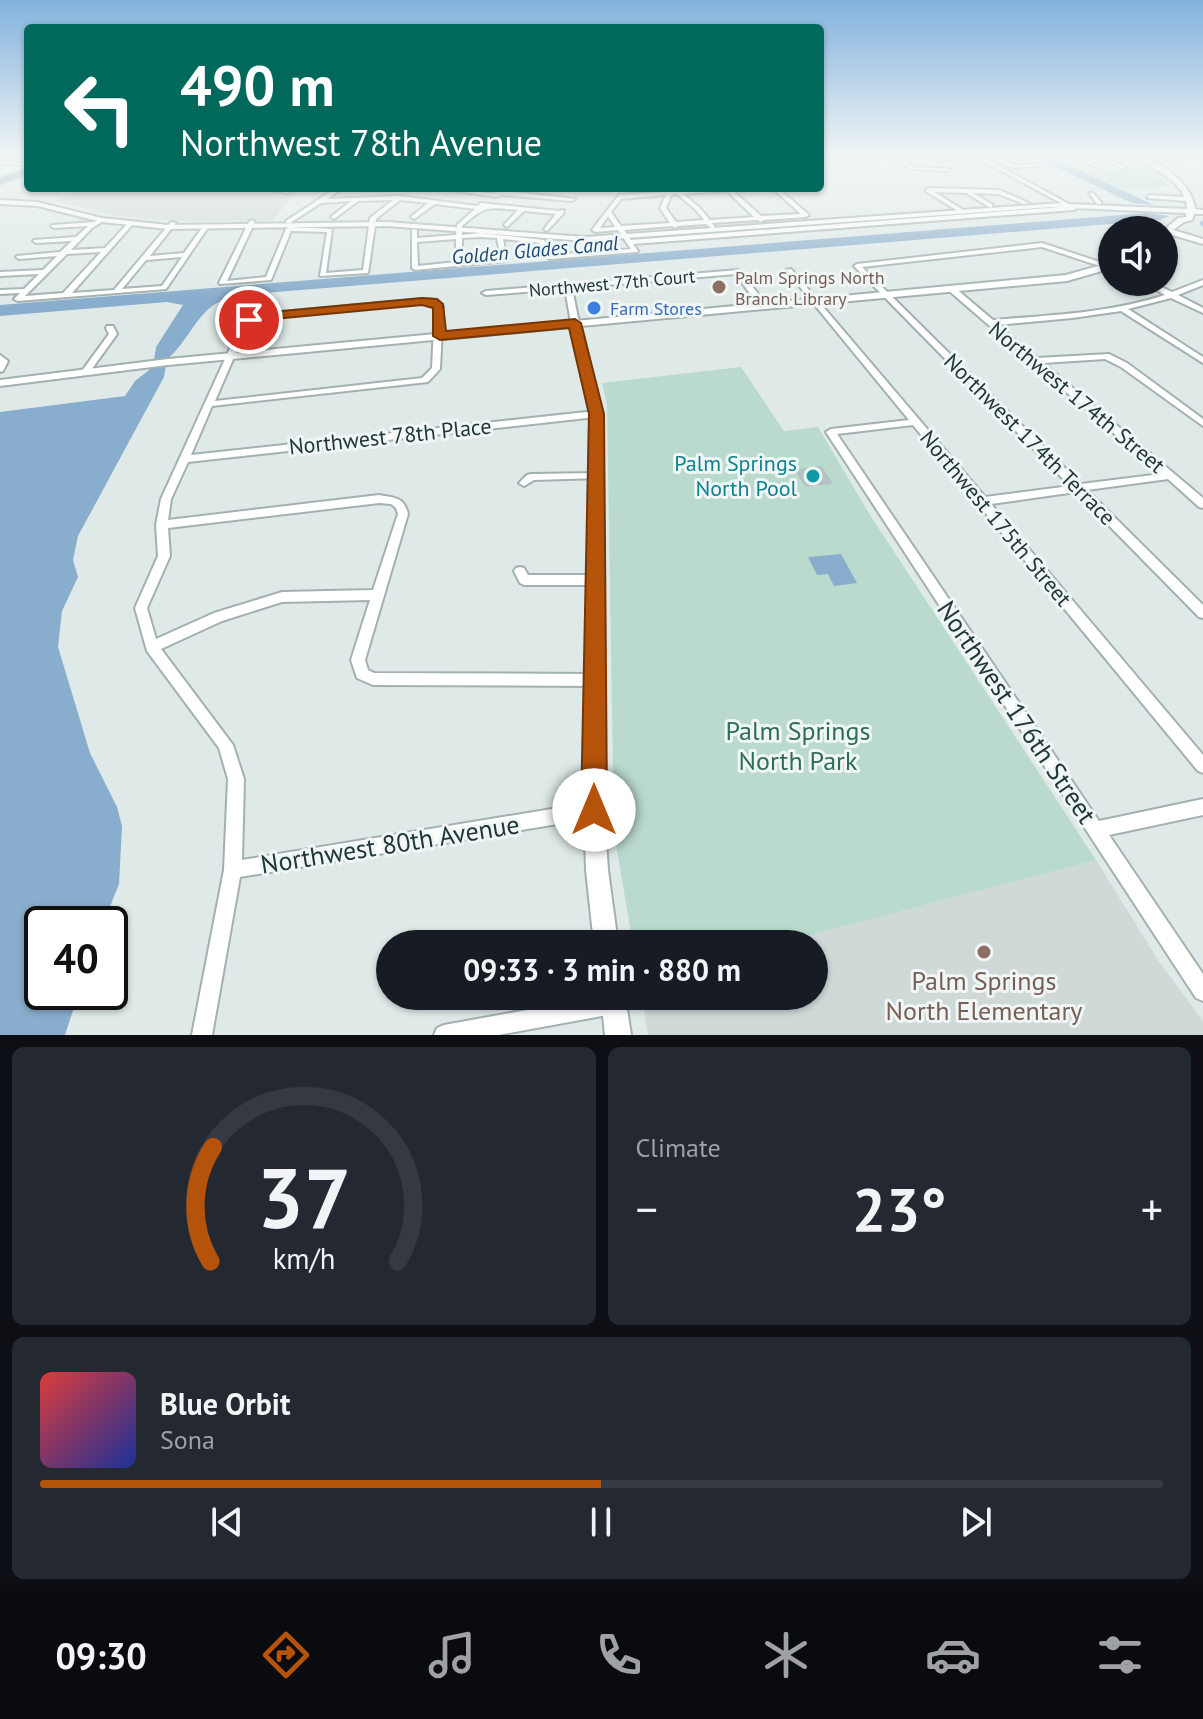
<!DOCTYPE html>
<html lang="en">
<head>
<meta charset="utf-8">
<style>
  :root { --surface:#171b24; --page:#242831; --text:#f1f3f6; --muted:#9ea1a6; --line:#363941; --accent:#b45309 }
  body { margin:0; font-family:"PT Sans",sans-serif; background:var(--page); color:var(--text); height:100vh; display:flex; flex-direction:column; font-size:30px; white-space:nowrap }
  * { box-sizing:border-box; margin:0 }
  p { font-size:26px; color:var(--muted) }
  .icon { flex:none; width:44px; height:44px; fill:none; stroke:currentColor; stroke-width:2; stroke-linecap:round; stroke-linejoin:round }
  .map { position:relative; height:1035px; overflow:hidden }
  .panel { display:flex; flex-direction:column; gap:12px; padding:12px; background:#0d0f14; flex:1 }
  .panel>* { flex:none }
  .guide { position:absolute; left:24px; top:24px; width:800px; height:168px; border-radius:8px; box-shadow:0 2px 6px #0004; background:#00695c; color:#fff; overflow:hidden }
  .buttons { position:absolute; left:1098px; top:216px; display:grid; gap:16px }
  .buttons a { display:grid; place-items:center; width:80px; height:80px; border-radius:50%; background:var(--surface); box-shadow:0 2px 6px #0004; font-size:40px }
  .speed { position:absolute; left:24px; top:906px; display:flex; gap:16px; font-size:40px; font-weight:700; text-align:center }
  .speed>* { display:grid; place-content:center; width:104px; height:104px; border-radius:50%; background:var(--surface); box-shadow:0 2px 6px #0004; line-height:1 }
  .speed .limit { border:4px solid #111; border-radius:12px; background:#fff; color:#111 }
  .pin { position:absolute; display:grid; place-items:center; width:68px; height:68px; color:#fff; margin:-34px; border:4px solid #fff; border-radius:50%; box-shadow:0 2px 8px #0007 }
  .me { position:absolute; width:88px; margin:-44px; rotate:0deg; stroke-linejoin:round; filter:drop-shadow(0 0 6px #0008) }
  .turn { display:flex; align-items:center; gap:28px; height:168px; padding:0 24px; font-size:36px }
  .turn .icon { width:104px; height:104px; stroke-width:2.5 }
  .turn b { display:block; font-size:56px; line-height:68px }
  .big { font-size:60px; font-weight:700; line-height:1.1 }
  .panel .widget { flex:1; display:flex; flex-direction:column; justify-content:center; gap:12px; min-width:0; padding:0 28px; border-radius:12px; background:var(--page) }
  .panel .dial { align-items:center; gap:0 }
  .dial svg { height:208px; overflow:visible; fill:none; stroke:var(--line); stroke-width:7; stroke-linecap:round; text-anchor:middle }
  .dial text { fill:var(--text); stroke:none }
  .song { display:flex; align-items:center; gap:24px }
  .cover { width:96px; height:96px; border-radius:12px; background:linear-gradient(135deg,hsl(0 70% 55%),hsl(230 70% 35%)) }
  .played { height:8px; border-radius:4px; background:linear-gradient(90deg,var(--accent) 50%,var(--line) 50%) }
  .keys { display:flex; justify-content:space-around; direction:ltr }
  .heat { display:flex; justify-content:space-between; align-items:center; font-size:44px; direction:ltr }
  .panel .tiles { flex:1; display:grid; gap:12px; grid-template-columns:1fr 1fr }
  .widget:last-child { grid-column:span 2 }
  .trip { position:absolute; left:376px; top:930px; width:452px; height:80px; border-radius:40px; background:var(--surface); box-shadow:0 2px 6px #0004; font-weight:700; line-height:80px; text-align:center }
  .tabs { display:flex; height:128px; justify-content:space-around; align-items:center; background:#090b0e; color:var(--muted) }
  .tabs .icon { width:56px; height:56px }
  .tabs .selected { color:var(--accent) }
  .tabs b { font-size:36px; color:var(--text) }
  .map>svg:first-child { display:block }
  .built { fill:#ced9d8 }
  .green { fill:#b9dacc }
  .water { fill:#89adcc }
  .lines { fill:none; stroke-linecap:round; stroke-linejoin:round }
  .canal { fill:#89adcc; fill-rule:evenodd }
  .building { fill:#b5c4c2; stroke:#b2c3c1; stroke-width:2 }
  .minor-casing { stroke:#a2b1b0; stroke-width:4 }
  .tertiary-casing { stroke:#a2b1b0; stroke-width:4 }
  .primary-casing { stroke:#c1c7c8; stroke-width:4 }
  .minor { fill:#fff; fill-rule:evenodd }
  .tertiary { fill:#fff; fill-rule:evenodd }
  .primary { fill:#669a9d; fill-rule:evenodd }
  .route { fill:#b45309; stroke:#753606; stroke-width:2 }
  .education-dot { fill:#8d6e63; stroke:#eff6f5; stroke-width:3 }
  .shop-dot { fill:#3f7fe0; stroke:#eff6f5; stroke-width:3 }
  .culture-dot { fill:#0f9aa8; stroke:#eff6f5; stroke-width:3 }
  .labels { text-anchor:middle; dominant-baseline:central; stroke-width:6; stroke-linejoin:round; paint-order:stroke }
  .far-education-label { font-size:18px; fill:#785e54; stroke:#eff6f5; text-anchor:start }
  .far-street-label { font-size:18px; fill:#213739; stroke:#eff6f5 }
  .far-shop-label { font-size:18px; fill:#366cbe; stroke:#eff6f5; text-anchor:start }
  .far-water-label { font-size:20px; font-style:italic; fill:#1f4971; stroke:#eff6f5 }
  .street-label { font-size:22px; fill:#213739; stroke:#eff6f5 }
  .culture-label { font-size:22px; fill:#0d838f; stroke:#eff6f5; text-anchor:end }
  .near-street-label { font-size:26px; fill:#213739; stroke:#eff6f5 }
  .near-park-label { font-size:26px; fill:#2e6d5a; stroke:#eff6f5 }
  .near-education-label { font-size:26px; fill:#785e54; stroke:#eff6f5 }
</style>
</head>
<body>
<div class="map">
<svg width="1203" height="1035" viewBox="0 0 1203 1035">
  <rect width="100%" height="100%" fill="#dfeae8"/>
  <!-- built -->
  <path class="built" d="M80,188h138l78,5 -24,28h-98l-56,-5 -63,-15z
    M1096,860l62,100 45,61v14h-555l-6,-39h172v-52h-38z"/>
  <!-- green -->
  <path class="green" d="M1145,167l25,19 -48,3 -36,-16z
    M741,367l43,64 34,-4 52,88 226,345 -320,84h-143l-19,-111 -7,-428 -5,-22z"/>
  <!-- water -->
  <path class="water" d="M1030,155h17l107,50 -22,-2z
    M1146,213l24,3 -11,4 -895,73c-14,2 -32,3 -45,9 -23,11 -32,42 -52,57l-3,18 -86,159 -5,24 5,17 -16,34 -4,36 32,106 27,54 5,19 -3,58 -16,40h-61v68h37l-14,43h-65v-623l125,-16 10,-15 18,-14 3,-20 27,-42 -16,-3 -167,14v-11z
    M841,554l16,29 -23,3 -6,-12 -11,1 -9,-18z"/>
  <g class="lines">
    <!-- canal -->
    <path class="canal" d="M1203,220v7l-3,-2v-3z"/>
  </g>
  <!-- building -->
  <path class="building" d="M821,467l10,16 -25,3 -10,-16z"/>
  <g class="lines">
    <!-- minor casing -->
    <g class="minor-casing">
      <path id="minor" d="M832,155h5l6,4h28l2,1 -31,2z
        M891,155h6l17,12 36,2 -3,2 -36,-2z
        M994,155h33l-30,3 19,7 31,-1 2,1 -34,3 -21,-8v-2l-62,3 -2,-1z
        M1071,155h7l24,12 -4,1z
        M1095,155h6l26,13 -4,1z
        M1203,155v2l-37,2 -2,-1z
        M0,162l28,1v2l-28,-1z
        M256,188h42l-10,5z
        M311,188h54l-3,2h-22l-13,9 72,-3 79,10 2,-3 79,8 5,-1 -1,4 -16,17 -3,-2 12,-15 -32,-3 -17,16 -3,-2 14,-15c-31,-3 -32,-5 -56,16v9l19,-2 63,7 8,15 79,-6 -13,-19 -23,2 -3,-2 27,-35 100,-7h25l-12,2 29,26 40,-2 -29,-26h6l31,27 -3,2 -42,3 -3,2 -3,-2 -46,3 3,4 -3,2 -6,-5 -28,2 -3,2 -3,-2 -48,4 7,10 443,-34 3,2 -3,2 -441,34 5,7 -1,1 -87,7 -3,-2 -7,-14 -37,-4 4,22 -92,9 -3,-2v-39l5,1v8l39,-3 1,-10 18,-16 -40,-5 -21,15 -3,-2 1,-1 16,-13 -28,-3 -24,19 -8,54 -48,3 7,-44 -36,-1 -20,49 -51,4 -1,-1 30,-61 3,-2 3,2 -28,59 39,-4 20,-48 3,-2 43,2 -6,44 37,-3 7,-52 23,-18 -35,1 -24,18 -3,-2 1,-1 19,-15 -30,2 -31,20h-4v-2l47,-31h-19zM727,191l27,26 -44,3 -11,-13 -16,-13zM677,194l18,15 9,11 -28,2 -10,-14 5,-13zM666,195l-6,13 10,15 -49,3 -10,-14 10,-13zM608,216l7,11 -15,1zM481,237l16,1 4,20 -39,4v-24zM456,239v23l-38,4 -1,-24z
        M436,188l55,5 14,-2 70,8 -3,2 -70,-6 -6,2z
        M929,188l70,2 30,13 -5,1 -26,-10 -25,-1 20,12 -2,3 -25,-15 -32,-1 31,19 1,1 -3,2 -36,-22 -1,-2z
        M1089,193h4l8,9v2h-4z
        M1149,195l37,2 3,2 -3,2 -39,-3z
        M100,219l5,1 -13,8 -21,22 34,-2 23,-25 5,1 -61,69 42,-3 57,-68 5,1 -26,33 34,-3 20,-28 5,1 -43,63 -148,12 -4,-2 6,-6 -20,1v-4l24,-1 15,-15 -39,2v-4l43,-2 14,-14 -38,3 -3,-2 1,-1 43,-4 12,-11 -36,2 -3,-2 1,-1 42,-3 12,-11 -34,2 -3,-2 1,-1 42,-3zM101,252l-38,41 -38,3 42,-42zM182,257l-20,29 -40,3 24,-29z
        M1042,243l70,23v4l-70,-23 -180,20 219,217 80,-10 -214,-185 7,-2 39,33c58,-5 117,-7 172,-25l-22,-13h8l21,10 31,-12v5l-25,10 25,13v5l-32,-15 -43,11 75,48v6l-82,-52 -49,7 -75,7 40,33 72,-4 18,9 76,56v7l-82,-59 -16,-8 -62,4 160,135v10l-4,-1 -31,-28 -81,11 116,115v13l-4,-1 -123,-125 -85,12 212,251v18l-5,-2 -285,-346 -76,9 262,387 104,-22v16l-94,20 94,139v27l-7,-3 -370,-566 5,-3 78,-9 -123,-150 5,-1 194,228 85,-11 -216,-220 3,-2z
        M738,270l2,1 26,33v4h-6l-24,-34 -164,14 7,35 -4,2 -4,-2 -6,-34 -79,6 -4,-2 4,-2z
        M422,299l14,1 7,7 -3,62 -12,13 -216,24 -21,49 405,-44 5,3 -5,3 -408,45 -17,37 -3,21 211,-25c16,3 25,2 29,19l-43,146 3,10 6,3 221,1 5,2 2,4 -2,4 -5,2 -222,-1 -16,-7 -6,-18 19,-60 -88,2 -60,19 -61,28 72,96 11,34 -2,81 352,-58 6,2 2,6 -2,6 -6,2 -354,59 -28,158h-20l32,-165 4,-91 -9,-31 -72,-97 -12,-43 23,-52 -2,-31 5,-26 80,-175 20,-10zM422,303l9,1 4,4 -3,60 -10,10 -207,23 32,-74 16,-9zM379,503l12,1 5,4 2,6 -25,76 -91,2 -68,21 -58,26 -9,-31 23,-52 -2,-28z
        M107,326h6l4,8 -28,39h-6l-1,-2 27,-37 -3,-6z
        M0,355l8,6 -5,10 -3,1z
        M596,473l4,1 1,2 -1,2 -66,2 -10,6 -5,-3 8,-8 4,-1z
        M520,567l4,1 4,7h67l4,2 2,3 -2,3 -4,2h-71l-4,-2 -6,-12 2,-3z
        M604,996l16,1 3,7 -3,7 -7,3 -115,21h-64l3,-7 7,-3z"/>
    </g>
    <!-- tertiary casing -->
    <g class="tertiary-casing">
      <path id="tertiary" d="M971,155h8l90,49 118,5c-1,-30 -36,-40 -58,-54 25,0 64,28 66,54l8,1v4h-9l-2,6 -8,2 -11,8 30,9v5l-34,-10 -5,2v-6l14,-12 8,-1v-4l-135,-6 -466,34 -198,-15 -219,3 -66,-7 -65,-16 -37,-2v-4l37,2 65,16 66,7 219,-3 198,15 476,-34z
        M1112,262v6l-45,13 -486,45 21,88 2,396 4,60 10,74h-24l-8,-74 -2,-60 6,-396 -19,-87 -403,38 -168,21v-6l168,-21 898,-84z
        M601,996h24l6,39h-26z"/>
    </g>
    <!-- primary casing -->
    <g class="primary-casing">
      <path id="primary" d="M25,169h3v5l-28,10v-6z"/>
    </g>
    <!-- minor -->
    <use href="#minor" class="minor"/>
    <!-- tertiary -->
    <use href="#tertiary" class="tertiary"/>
    <!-- primary -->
    <use href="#primary" class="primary"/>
  </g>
  <!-- sky -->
  <linearGradient id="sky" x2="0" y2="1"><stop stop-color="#82b1dd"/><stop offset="0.52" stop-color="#f1f6f5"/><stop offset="1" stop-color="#f1f6f5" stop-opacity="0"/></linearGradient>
  <rect width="1203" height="300" fill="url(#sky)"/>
  <!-- route -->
  <path class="route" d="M422,298l15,1 6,5 3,27 129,-12 6,4 23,91 3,396 -4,9 -9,4 -10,-4 -3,-9 8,-396 -20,-86 -129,12 -7,-4v-28l-11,-3 -159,15 -14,4 -6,-4 18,-7z"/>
  <!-- markers -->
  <g class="education-dot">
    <circle cx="719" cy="287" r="8"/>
    <circle cx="984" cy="952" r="8"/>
  </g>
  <circle class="shop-dot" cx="594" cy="308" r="8"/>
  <circle class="culture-dot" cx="813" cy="476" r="8"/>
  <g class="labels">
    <!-- far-education labels -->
    <g class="far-education-label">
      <text x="735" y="277">Palm Springs North<tspan x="735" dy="21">Branch Library</tspan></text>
    </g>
    <!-- far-street labels -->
    <g class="far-street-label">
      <text transform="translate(612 283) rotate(-5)">Northwest 77th Court</text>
    </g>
    <!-- far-shop labels -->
    <g class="far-shop-label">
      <text x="610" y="308">Farm Stores</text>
    </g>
    <!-- far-water labels -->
    <g class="far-water-label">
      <text transform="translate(535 250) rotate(-5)">Golden Glades Canal</text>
    </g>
    <!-- street labels -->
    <g class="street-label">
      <text transform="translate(1077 397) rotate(40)">Northwest 174th Street</text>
      <text transform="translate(390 436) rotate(-6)">Northwest 78th Place</text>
      <text transform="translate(1030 439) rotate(45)">Northwest 174th Terrace</text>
      <text transform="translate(996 518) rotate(50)">Northwest 175th Street</text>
    </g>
    <!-- culture labels -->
    <g class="culture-label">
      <text x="797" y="463">Palm Springs<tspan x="797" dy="25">North Pool</tspan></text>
    </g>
    <!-- near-street labels -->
    <g class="near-street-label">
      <text transform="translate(1017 712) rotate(56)">Northwest 176th Street</text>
      <text transform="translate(390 844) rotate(-9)">Northwest 80th Avenue</text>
    </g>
    <!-- near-park labels -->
    <g class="near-park-label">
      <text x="798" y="730">Palm Springs<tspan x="798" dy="30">North Park</tspan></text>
    </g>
    <!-- near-education labels -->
    <g class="near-education-label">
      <text x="984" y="980">Palm Springs<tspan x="984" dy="30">North Elementary</tspan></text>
    </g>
  </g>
</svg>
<div class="buttons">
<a><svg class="icon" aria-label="sound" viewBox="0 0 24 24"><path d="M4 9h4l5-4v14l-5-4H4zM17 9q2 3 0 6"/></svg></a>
</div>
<div class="speed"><div class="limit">40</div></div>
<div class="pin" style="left:249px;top:320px;background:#d93025"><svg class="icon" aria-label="arrive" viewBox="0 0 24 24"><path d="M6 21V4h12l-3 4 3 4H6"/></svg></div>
<svg class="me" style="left:594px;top:810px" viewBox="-20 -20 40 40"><circle r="19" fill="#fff"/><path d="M0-13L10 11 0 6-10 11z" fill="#b45309"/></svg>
<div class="trip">09:33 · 3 min · 880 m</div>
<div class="guide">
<div class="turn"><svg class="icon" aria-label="left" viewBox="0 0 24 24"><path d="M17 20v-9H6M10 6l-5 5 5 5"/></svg><div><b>490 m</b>Northwest 78th Avenue</div></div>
</div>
</div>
<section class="panel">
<div class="tiles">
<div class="widget dial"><svg viewBox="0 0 100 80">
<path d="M14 69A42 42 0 1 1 86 69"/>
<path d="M14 69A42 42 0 0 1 15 25" stroke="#b45309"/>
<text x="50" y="56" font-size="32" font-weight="700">37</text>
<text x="50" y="72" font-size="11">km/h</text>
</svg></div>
<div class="widget"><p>Climate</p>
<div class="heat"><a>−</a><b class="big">23°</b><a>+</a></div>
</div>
<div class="widget">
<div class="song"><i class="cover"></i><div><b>Blue Orbit</b><p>Sona</p></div></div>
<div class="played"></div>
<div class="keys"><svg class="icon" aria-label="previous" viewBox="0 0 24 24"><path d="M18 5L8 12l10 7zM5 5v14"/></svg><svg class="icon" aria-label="pause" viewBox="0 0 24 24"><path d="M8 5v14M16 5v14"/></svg><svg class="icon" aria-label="next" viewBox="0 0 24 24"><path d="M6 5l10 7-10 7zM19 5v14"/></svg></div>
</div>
</div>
</section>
<nav class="tabs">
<b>09:30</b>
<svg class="icon selected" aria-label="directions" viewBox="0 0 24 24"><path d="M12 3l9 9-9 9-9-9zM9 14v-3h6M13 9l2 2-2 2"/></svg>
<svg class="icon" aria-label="music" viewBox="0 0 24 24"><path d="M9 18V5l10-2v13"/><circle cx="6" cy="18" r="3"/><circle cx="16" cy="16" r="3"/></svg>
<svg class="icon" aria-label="phone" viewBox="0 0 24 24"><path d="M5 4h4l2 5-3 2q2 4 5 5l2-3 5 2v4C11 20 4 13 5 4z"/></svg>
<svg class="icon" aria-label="climate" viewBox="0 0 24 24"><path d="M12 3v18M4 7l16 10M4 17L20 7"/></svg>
<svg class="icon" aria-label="car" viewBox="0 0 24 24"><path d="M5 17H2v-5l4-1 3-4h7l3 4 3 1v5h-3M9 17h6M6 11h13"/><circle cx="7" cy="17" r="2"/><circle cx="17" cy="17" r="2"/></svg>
<svg class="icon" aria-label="filters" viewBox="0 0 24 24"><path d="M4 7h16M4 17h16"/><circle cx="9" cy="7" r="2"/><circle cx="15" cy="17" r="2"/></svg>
</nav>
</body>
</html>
